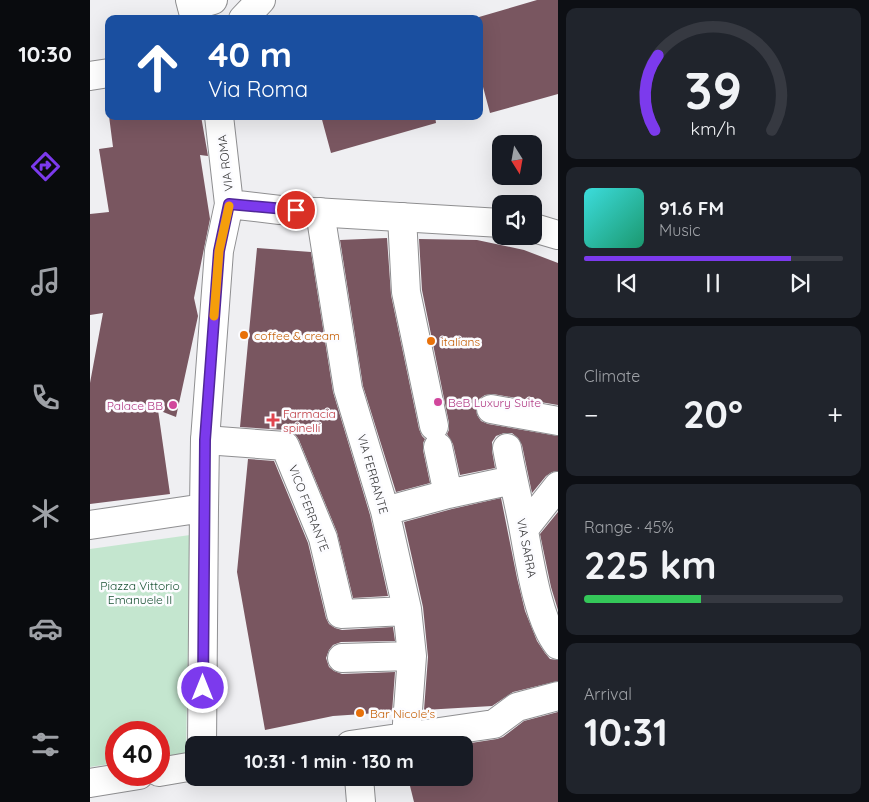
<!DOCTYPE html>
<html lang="en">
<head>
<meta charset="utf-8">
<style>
  :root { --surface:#171b24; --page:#20242c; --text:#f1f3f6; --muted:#9ea1a6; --line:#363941; --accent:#7c3aed }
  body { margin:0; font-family:Quicksand,sans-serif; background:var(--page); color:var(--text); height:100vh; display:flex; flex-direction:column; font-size:19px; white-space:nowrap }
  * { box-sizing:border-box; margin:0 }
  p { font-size:16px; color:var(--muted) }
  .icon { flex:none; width:28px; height:28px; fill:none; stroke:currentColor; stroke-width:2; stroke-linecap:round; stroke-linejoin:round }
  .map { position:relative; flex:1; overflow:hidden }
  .sheet { display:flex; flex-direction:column; gap:8px; padding:8px; background:#0d0f14; width:311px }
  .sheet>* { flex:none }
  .top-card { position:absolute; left:15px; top:15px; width:378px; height:105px; border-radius:10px; box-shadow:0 5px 20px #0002; background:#1a4fa0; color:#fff; overflow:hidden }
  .needle { width:32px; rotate:169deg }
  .controls { position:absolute; left:402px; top:135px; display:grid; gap:10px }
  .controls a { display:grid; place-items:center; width:50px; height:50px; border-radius:10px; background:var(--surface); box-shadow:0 5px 20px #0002; font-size:25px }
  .speed { position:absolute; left:15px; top:721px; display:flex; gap:10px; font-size:25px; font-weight:700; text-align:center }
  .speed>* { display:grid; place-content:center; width:65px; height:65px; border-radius:50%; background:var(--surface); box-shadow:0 5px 20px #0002; line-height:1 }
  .speed .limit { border:8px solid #d22; background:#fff; color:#111 }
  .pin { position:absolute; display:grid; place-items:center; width:42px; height:42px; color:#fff; margin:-21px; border:2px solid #fff; border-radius:50%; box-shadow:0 1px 5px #0007 }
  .me { position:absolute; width:55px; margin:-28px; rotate:0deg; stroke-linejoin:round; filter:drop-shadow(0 0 4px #0008) }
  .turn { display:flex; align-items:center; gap:18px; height:105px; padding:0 20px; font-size:22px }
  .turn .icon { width:65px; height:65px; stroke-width:2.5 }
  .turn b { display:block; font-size:35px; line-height:42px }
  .big { font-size:38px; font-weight:700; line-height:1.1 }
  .sheet .tile { flex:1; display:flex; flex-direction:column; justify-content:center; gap:8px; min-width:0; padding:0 18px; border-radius:10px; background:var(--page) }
  .sheet .dial { align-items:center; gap:0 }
  .dial svg { height:130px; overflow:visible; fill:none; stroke:var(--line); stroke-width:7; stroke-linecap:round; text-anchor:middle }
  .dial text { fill:var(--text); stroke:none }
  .song { display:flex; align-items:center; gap:15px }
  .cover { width:60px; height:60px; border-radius:8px; background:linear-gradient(135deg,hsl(180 70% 55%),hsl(160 70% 35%)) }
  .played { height:5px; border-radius:2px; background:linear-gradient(90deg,var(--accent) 80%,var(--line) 80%) }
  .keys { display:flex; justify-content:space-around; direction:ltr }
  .heat { display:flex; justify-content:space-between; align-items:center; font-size:28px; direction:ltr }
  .charge { height:8px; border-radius:4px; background:linear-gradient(90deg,#34c759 45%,var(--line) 0) }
  .trip { position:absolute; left:95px; top:736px; width:288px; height:50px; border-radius:10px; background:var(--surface); box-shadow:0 5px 20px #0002; font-weight:700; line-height:50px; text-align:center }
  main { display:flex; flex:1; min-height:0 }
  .menu { display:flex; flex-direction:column; width:90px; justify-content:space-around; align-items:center; background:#090b0e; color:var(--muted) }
  .menu .icon { width:35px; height:35px }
  .menu .selected { color:var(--accent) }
  .menu b { font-size:22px; color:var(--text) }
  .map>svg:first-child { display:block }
  .green { fill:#c4e6cf }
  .building { fill:#795660 }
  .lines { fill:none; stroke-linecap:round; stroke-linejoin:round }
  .street-casing { stroke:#8f8f91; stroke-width:30 }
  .secondary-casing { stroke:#8f8f91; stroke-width:30 }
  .street { stroke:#fff; stroke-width:28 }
  .secondary { stroke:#fff; stroke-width:28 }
  .route-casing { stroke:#51269a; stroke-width:12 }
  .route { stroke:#7c3aed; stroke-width:9 }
  .slow { stroke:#f59e0b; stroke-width:9 }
  .food-dot { fill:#e8710a; stroke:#fcfcff; stroke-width:2 }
  .hotel-dot { fill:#d1479c; stroke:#fcfcff; stroke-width:2 }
  .health-dot { fill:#e0444e; stroke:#fcfcff; stroke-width:2 }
  .labels { text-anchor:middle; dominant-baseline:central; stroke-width:5; stroke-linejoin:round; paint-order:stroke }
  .street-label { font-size:12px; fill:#39393a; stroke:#fcfcff }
  .food-label { font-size:12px; fill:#c56008; stroke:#fcfcff; text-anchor:start }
  .hotel-label { font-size:12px; fill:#b23c85; stroke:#fcfcff; text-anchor:start }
  .health-label { font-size:12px; fill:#be3a42; stroke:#fcfcff; text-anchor:start }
  .park-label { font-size:12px; fill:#1a5234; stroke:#fcfcff }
</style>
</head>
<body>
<main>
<nav class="menu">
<b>10:30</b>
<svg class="icon selected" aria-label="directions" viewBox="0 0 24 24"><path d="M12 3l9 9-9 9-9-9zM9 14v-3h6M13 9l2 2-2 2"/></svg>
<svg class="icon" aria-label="music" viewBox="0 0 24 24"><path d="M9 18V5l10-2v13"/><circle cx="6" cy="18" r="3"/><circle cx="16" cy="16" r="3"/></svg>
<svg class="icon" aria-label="phone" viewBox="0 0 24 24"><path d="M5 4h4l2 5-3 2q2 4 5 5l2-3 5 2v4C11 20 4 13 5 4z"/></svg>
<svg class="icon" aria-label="climate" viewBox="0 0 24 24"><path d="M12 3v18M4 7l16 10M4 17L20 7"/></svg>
<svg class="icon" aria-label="car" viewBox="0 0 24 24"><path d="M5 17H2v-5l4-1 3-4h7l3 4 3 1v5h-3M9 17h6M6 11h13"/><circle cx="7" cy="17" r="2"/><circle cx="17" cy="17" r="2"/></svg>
<svg class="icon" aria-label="filters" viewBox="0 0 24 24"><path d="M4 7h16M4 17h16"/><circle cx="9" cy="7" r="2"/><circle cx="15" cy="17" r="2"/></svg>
</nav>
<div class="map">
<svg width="468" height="802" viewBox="0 0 468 802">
  <rect width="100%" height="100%" fill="#efeff2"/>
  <!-- green -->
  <path class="green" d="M100,535l-4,218 -27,4v-25h-43v31l-26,4v-218z"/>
  <!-- building -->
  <path class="building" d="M447,0h21v94l-68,19 -11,-41v-55z
    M19,116h92l7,40 -8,-1 10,64 -16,79 4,18 -22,101 -18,-7 12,84 -80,10v-121l13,-70 -13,2v-101l19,-2 -10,-63 14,-2z
    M231,116h114l1,7 -105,30z
    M297,238l4,57 28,134 3,7 3,3 -2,4v7l7,33 -34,9 -33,-106 -23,-146z
    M329,239l58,1 47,10 34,13v142l-65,-11 -8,1 -6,4 -3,8 1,8 4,6 7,3 70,12v35l-6,1 -6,4 -14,17 -10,-48 -4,-7 -6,-5h-8l-8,3 -4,6v9l3,17 -35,7 -7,-31 -6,-10 2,-4v-7l-27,-133z
    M167,248l54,4 22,140 37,123 18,81 -35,2 -16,-66 -38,-92 -4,-6 -9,-4 -46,-3z
    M158,459l26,2 34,82 18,75 3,6 6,4 7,2 51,-3 2,14 -54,1 -8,3 -4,5 -3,8 3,9 5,4 8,3 53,-2 -3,40 -59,4 -68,14 -28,-158z
    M411,498l16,80 8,33 12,30 8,12 5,6 8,1v21l-45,11 -21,14 -68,4 4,-53 -5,-50 -19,-85 48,-13z
    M468,512v98l-7,-23 -11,-53z
    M468,712v90h-144l-6,-24h56v-33h-6l39,-6 6,-2 21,-16z"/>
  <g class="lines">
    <!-- street casing -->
    <g class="street-casing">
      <path id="street" d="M102,6l21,-6
        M153,19l18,-19
        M0,76l19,-3
        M230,212l28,177 37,122 22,98 5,47 -6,81
        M312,217l4,75 28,134
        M401,409l67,12
        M115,440l80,6 38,92 18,76 66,-3
        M348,447l10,47
        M417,448c5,28 12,55 17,83 6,32 14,89 34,114
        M295,511l63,-17 65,-14
        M434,529l34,-43
        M252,658l70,-2
        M260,745l144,-21 23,-17 41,-11
        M269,778l2,24"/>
    </g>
    <!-- secondary casing -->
    <g class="secondary-casing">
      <path id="secondary" d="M100,0l5,19
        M139,204l51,6 221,13
        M444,228l24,7
        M114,508l1,-68 14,-189 10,-47 -10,-88
        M0,525l114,-17 -2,237
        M69,772l35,-6
        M0,783l49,-8"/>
    </g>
    <!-- street -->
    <use href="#street" class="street"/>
    <!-- secondary -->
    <use href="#secondary" class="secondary"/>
  </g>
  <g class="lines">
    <!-- route casing -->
    <g class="route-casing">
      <path id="route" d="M113,688l2,-248 14,-189 10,-47 67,6"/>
    </g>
    <!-- route -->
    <use href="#route" class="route"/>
    <!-- slow -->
    <path class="slow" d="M124,316l5,-65 10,-45"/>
  </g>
  <!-- markers -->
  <g class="food-dot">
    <circle cx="154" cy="335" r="5"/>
    <circle cx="341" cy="341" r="5"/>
    <circle cx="270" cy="713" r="5"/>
  </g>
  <g class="hotel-dot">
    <circle cx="348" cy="402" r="5"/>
    <circle cx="83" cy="405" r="5"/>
  </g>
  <path class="health-dot" d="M180.5 412.5h5v5h5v5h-5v5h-5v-5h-5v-5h5z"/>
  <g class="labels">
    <!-- street labels -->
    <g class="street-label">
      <text transform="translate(135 163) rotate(-97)">VIA ROMA</text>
      <text transform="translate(283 474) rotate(74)">VIA FERRANTE</text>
      <text transform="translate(219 508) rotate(69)">VICO FERRANTE</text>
      <text transform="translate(437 548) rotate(79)">VIA SARRA</text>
    </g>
    <!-- food labels -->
    <g class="food-label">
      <text x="164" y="335">coffee &amp; cream</text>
      <text x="351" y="341">italians</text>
      <text x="280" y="713">Bar Nicole's</text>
    </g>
    <!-- hotel labels -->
    <g class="hotel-label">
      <text x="358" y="402">BeB Luxury Suite</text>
      <text x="73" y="405" text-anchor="end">Palace BB</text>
    </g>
    <!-- health labels -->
    <g class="health-label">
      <text x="193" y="413">Farmacia<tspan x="193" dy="14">spinelli</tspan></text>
    </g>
    <!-- park labels -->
    <g class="park-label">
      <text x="50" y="585">Piazza Vittorio<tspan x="50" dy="14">Emanuele II</tspan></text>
    </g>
  </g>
</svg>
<div class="controls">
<a><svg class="needle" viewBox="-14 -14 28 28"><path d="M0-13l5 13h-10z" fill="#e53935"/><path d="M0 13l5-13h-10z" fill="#9ea1a6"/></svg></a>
<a><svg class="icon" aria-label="sound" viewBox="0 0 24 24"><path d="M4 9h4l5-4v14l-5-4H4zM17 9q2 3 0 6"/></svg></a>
</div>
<div class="speed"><div class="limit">40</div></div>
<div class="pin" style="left:206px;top:210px;background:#d93025"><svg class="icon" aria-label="arrive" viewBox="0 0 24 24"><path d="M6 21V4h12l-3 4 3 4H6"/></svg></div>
<svg class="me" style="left:113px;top:688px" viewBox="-20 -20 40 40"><circle r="17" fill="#7c3aed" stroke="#fff" stroke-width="3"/><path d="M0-11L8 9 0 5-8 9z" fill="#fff"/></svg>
<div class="trip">10:31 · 1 min · 130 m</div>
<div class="top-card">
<div class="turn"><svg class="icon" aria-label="ahead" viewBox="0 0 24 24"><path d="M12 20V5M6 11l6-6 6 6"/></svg><div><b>40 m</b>Via Roma</div></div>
</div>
</div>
<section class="sheet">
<div class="tile dial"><svg viewBox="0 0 100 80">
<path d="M14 69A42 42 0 1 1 86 69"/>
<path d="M14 69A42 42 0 0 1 16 23" stroke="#7c3aed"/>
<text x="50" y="56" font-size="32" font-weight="700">39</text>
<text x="50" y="72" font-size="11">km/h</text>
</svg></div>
<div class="tile">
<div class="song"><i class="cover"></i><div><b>91.6 FM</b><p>Music</p></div></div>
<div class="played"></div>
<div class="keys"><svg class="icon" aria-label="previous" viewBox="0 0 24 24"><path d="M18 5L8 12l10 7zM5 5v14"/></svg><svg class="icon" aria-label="pause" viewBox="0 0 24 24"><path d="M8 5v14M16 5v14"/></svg><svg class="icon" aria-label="next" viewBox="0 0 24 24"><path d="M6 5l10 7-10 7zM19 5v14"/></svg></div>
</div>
<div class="tile"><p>Climate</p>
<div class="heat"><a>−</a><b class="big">20°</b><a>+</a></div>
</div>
<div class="tile"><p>Range · 45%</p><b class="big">225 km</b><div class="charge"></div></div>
<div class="tile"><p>Arrival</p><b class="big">10:31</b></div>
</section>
</main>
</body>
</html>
